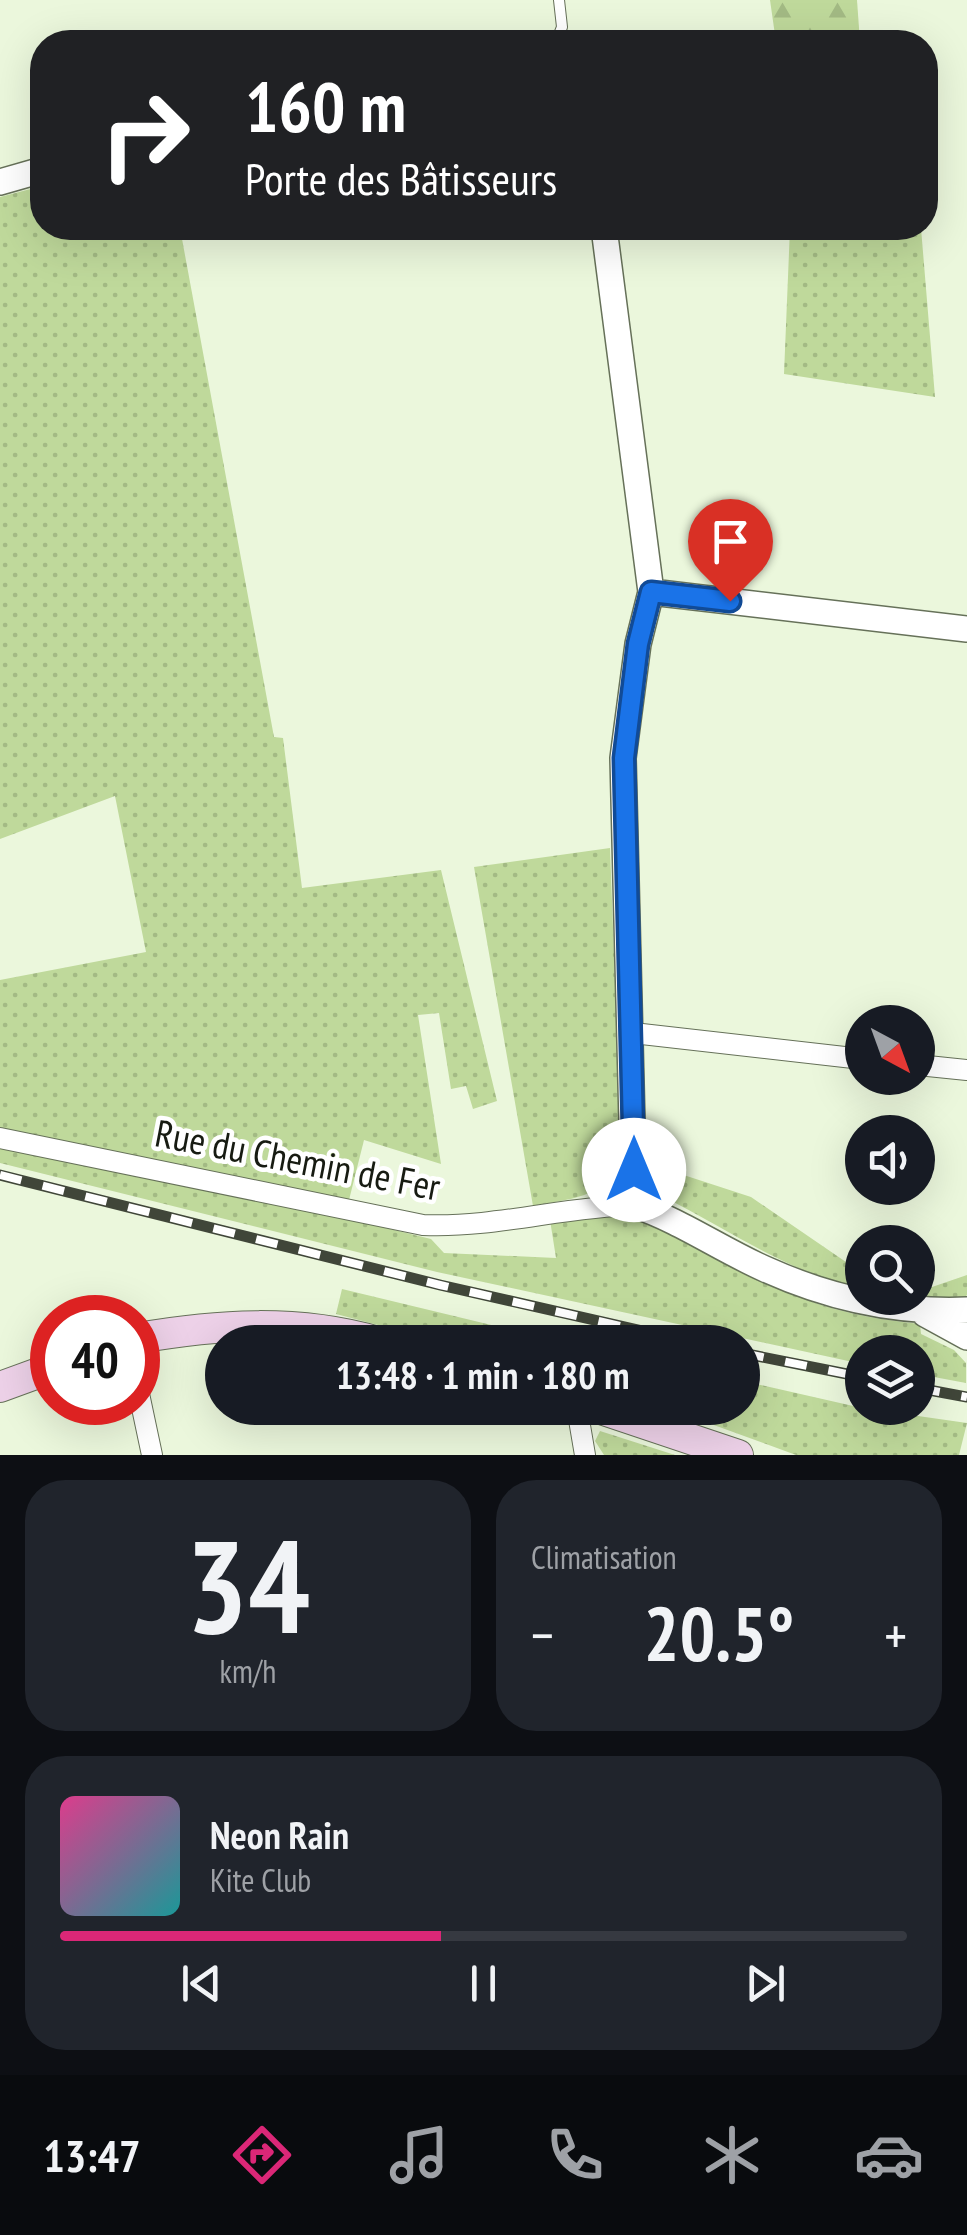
<!DOCTYPE html>
<html lang="fr">
<head>
<meta charset="utf-8">
<style>
  :root { --surface:#171b24; --page:#20242c; --text:#f1f3f6; --muted:#9ea1a6; --line:#363941; --accent:#db2777 }
  body { margin:0; font-family:"PT Sans Narrow",sans-serif; background:var(--page); color:var(--text); height:100vh; display:flex; flex-direction:column; font-size:38px; white-space:nowrap }
  * { box-sizing:border-box; margin:0 }
  p { font-size:32px; color:var(--muted) }
  .icon { flex:none; width:55px; height:55px; fill:none; stroke:currentColor; stroke-width:2; stroke-linecap:round; stroke-linejoin:round }
  .map { position:relative; height:1455px; overflow:hidden }
  .drawer { display:flex; flex-direction:column; gap:25px; padding:25px; background:#0d0f14; flex:1 }
  .drawer>* { flex:none }
  .guide { position:absolute; left:30px; top:30px; width:908px; height:210px; border-radius:40px; box-shadow:0 10px 40px #0002; background:#202124; color:#fff; overflow:hidden }
  .needle { width:65px; rotate:139deg }
  .tools { position:absolute; left:845px; top:1005px; display:grid; gap:20px }
  .tools a { display:grid; place-items:center; width:90px; height:90px; border-radius:50%; background:var(--surface); box-shadow:0 10px 40px #0002; font-size:50px }
  .speed { position:absolute; left:30px; top:1295px; display:flex; gap:20px; font-size:50px; font-weight:700; text-align:center }
  .speed>* { display:grid; place-content:center; width:130px; height:130px; border-radius:50%; background:var(--surface); box-shadow:0 10px 40px #0002; line-height:1 }
  .speed .limit { border:15px solid #d22; background:#fff; color:#111 }
  .pin { position:absolute; display:grid; place-items:center; width:85px; height:85px; color:#fff; margin:-102px -42px; border-radius:50% 50% 50% 0; rotate:-45deg; box-shadow:0 0 10px #0007 }
  .pin .icon { rotate:45deg }
  .me { position:absolute; width:110px; margin:-55px; rotate:0deg; stroke-linejoin:round; filter:drop-shadow(0 0 8px #0008) }
  .turn { display:flex; align-items:center; gap:35px; height:210px; padding:0 50px; font-size:45px }
  .turn .icon { width:130px; height:130px; stroke-width:2.5 }
  .turn b { display:block; font-size:70px; line-height:85px }
  .big { font-size:75px; font-weight:700; line-height:1.1 }
  .drawer .card { flex:1; display:flex; flex-direction:column; justify-content:center; gap:15px; min-width:0; padding:0 35px; border-radius:40px; background:var(--page) }
  .drawer .dial { align-items:center; gap:0 }
  .dial b { font-size:130px; line-height:1 }
  .song { display:flex; align-items:center; gap:30px }
  .cover { width:120px; height:120px; border-radius:15px; background:linear-gradient(135deg,hsl(330 70% 55%),hsl(180 70% 35%)) }
  .played { height:10px; border-radius:5px; background:linear-gradient(90deg,var(--accent) 45%,var(--line) 45%) }
  .keys { display:flex; justify-content:space-around; direction:ltr }
  .heat { display:flex; justify-content:space-between; align-items:center; font-size:55px; direction:ltr }
  .drawer .tiles { flex:1; display:grid; gap:25px; grid-template-columns:1fr 1fr }
  .card:last-child { grid-column:span 2 }
  .trip { position:absolute; left:205px; top:1325px; width:555px; height:100px; border-radius:50px; background:var(--surface); box-shadow:0 10px 40px #0002; font-weight:700; line-height:100px; text-align:center }
  .menu { display:flex; height:160px; justify-content:space-around; align-items:center; background:#090b0e; color:var(--muted) }
  .menu .icon { width:70px; height:70px }
  .menu .current { color:var(--accent) }
  .menu b { font-size:45px; color:var(--text) }
  .map>svg:first-child { display:block }
  .grass { fill:url(#grass-dots) }
  .forest { fill:url(#forest-firs) }
  .lines { fill:none; stroke-linecap:round; stroke-linejoin:round }
  .service-casing { stroke:#667159; stroke-width:12 }
  .minor-casing { stroke:#667159; stroke-width:22 }
  .tertiary-casing { stroke:#667159; stroke-width:28 }
  .secondary-casing { stroke:#667159; stroke-width:32 }
  .service { stroke:#fff; stroke-width:10 }
  .minor { stroke:#fff; stroke-width:20 }
  .tertiary { stroke:#fff; stroke-width:25 }
  .secondary { stroke:#edd1e8; stroke-width:30 }
  .rail-casing { stroke:#404639; stroke-width:11 }
  .rail { stroke:#fff; stroke-width:8; stroke-dasharray:22; stroke-linecap:butt }
  .route-casing { stroke:#114b97; stroke-width:25 }
  .route { stroke:#1a73e8; stroke-width:18 }
  .labels { text-anchor:middle; dominant-baseline:central; stroke-width:9; stroke-linejoin:round; paint-order:stroke }
  .street-label { font-size:38px; fill:#171b12; stroke:#fff }
</style>
</head>
<body>
<div class="map">
<svg width="967" height="1455" viewBox="0 0 967 1455">
  <defs>
    <pattern id="grass-dots" width="8" height="8" patternUnits="userSpaceOnUse" patternTransform="scale(2.5)"><rect width="8" height="8" fill="#bfd99b"/><path d="M2 2h.1M6 6h.1" fill="none" stroke="#a3ba84" stroke-width="1.8" stroke-linecap="round"/></pattern>
    <pattern id="forest-firs" width="22" height="20" patternUnits="userSpaceOnUse" patternTransform="scale(2.5)"><rect width="22" height="20" fill="#bfd99b"/><path d="M5 1l3.5 6h-7zM16 11l3.5 6h-7z" fill="#a3ba84"/></pattern>
  </defs>
  <rect width="100%" height="100%" fill="#ebf7dc"/>
  <!-- grass -->
  <path class="grass" d="M42,186v42h138l94,509 9,1 19,150 139,-18 56,231 -24,8 -7,-23 -15,3 -12,-76 -21,2 23,149 -77,-24 -16,64 -348,-73v-151l146,-28 -31,-156 -115,43v-642z
    M790,228h131l14,169 -151,-23z
    M610,848l12,317c-19,33 -54,34 -89,41l-59,-339z
    M0,1145l345,73 86,21 13,14 112,5 -6,-38c40,-4 83,-6 121,9 40,17 76,44 115,62 42,20 88,28 134,33l1,10 33,16 12,13v20l-48,-9v-22h-56v12l-425,-92 -437,-109z
    M650,1164l101,33 111,76v16c-71,-15 -133,-59 -198,-92l-13,-14z
    M967,1275v20l-6,6 -43,-4v-13l14,3z
    M342,1289l220,53h-119l-107,-28z
    M743,1381l119,27 105,15 -8,32h-163l-129,-47h75z
    M600,1431l75,24h-71l-9,-14z"/>
  <!-- forest -->
  <path class="forest" d="M770,0h87l3,42h-84z"/>
  <g class="lines">
    <!-- service casing -->
    <g class="service-casing">
      <path id="service" d="M556,42l6,-15 -3,-27"/>
    </g>
    <!-- minor casing -->
    <g class="minor-casing">
      <path id="minor" d="M633,1033l229,26
        M918,1065l49,5
        M0,1138l423,87c72,3 139,-18 211,-20
        M138,1389l14,66
        M577,1408l8,47"/>
    </g>
    <!-- tertiary casing -->
    <g class="tertiary-casing">
      <path id="tertiary" d="M0,182l42,-12
        M604,228l47,364 -13,52 -15,114 11,447c47,16 86,44 131,64 64,29 132,44 202,41
        M651,592l316,37
        M925,1314l42,23"/>
    </g>
    <!-- secondary casing -->
    <g class="secondary-casing">
      <path id="secondary" d="M138,1338c80,-14 161,-19 240,4
        M0,1387l52,-19
        M598,1408l140,47"/>
    </g>
    <!-- service -->
    <use href="#service" class="service"/>
    <!-- minor -->
    <use href="#minor" class="minor"/>
    <!-- tertiary -->
    <use href="#tertiary" class="tertiary"/>
    <!-- secondary -->
    <use href="#secondary" class="secondary"/>
    <!-- rail casing -->
    <g class="rail-casing">
      <path id="rail" d="M0,1175l440,110 251,57
        M742,1353l120,24
        M918,1388l49,9"/>
    </g>
    <!-- rail -->
    <use href="#rail" class="rail"/>
  </g>
  <g class="lines">
    <!-- route casing -->
    <g class="route-casing">
      <path id="route" d="M634,1170l-10,-412 14,-114 13,-52 79,9"/>
    </g>
    <!-- route -->
    <use href="#route" class="route"/>
  </g>
  <g class="labels">
    <!-- street labels -->
    <g class="street-label">
      <text transform="translate(298 1159) rotate(11)">Rue du Chemin de Fer</text>
    </g>
  </g>
</svg>
<div class="tools">
<a><svg class="needle" viewBox="-14 -14 28 28"><path d="M0-13l5 13h-10z" fill="#e53935"/><path d="M0 13l5-13h-10z" fill="#9ea1a6"/></svg></a>
<a><svg class="icon" aria-label="sound" viewBox="0 0 24 24"><path d="M4 9h4l5-4v14l-5-4H4zM17 9q2 3 0 6"/></svg></a>
<a><svg class="icon" aria-label="search" viewBox="0 0 24 24"><circle cx="10" cy="10" r="6"/><path d="M15 15l6 6"/></svg></a>
<a><svg class="icon" aria-label="layers" viewBox="0 0 24 24"><path d="M12 4l9 5-9 5-9-5zM3 14l9 5 9-5"/></svg></a>
</div>
<div class="speed"><div class="limit">40</div></div>
<div class="pin" style="left:730px;top:601px;background:#d93025"><svg class="icon" aria-label="arrive" viewBox="0 0 24 24"><path d="M6 21V4h12l-3 4 3 4H6"/></svg></div>
<svg class="me" style="left:634px;top:1170px" viewBox="-20 -20 40 40"><circle r="19" fill="#fff"/><path d="M0-13L10 11 0 6-10 11z" fill="#1a73e8"/></svg>
<div class="trip">13:48 · 1 min · 180 m</div>
<div class="guide">
<div class="turn"><svg class="icon" aria-label="right" viewBox="0 0 24 24"><path d="M7 20v-9h11M14 6l5 5-5 5"/></svg><div><b>160 m</b>Porte des Bâtisseurs</div></div>
</div>
</div>
<section class="drawer">
<div class="tiles">
<div class="card dial"><b>34</b><p>km/h</p></div>
<div class="card"><p>Climatisation</p>
<div class="heat"><a>−</a><b class="big">20.5°</b><a>+</a></div>
</div>
<div class="card">
<div class="song"><i class="cover"></i><div><b>Neon Rain</b><p>Kite Club</p></div></div>
<div class="played"></div>
<div class="keys"><svg class="icon" aria-label="previous" viewBox="0 0 24 24"><path d="M18 5L8 12l10 7zM5 5v14"/></svg><svg class="icon" aria-label="pause" viewBox="0 0 24 24"><path d="M8 5v14M16 5v14"/></svg><svg class="icon" aria-label="next" viewBox="0 0 24 24"><path d="M6 5l10 7-10 7zM19 5v14"/></svg></div>
</div>
</div>
</section>
<nav class="menu">
<b>13:47</b>
<svg class="icon current" aria-label="directions" viewBox="0 0 24 24"><path d="M12 3l9 9-9 9-9-9zM9 14v-3h6M13 9l2 2-2 2"/></svg>
<svg class="icon" aria-label="music" viewBox="0 0 24 24"><path d="M9 18V5l10-2v13"/><circle cx="6" cy="18" r="3"/><circle cx="16" cy="16" r="3"/></svg>
<svg class="icon" aria-label="phone" viewBox="0 0 24 24"><path d="M5 4h4l2 5-3 2q2 4 5 5l2-3 5 2v4C11 20 4 13 5 4z"/></svg>
<svg class="icon" aria-label="climate" viewBox="0 0 24 24"><path d="M12 3v18M4 7l16 10M4 17L20 7"/></svg>
<svg class="icon" aria-label="car" viewBox="0 0 24 24"><path d="M5 17H2v-5l4-1 3-4h7l3 4 3 1v5h-3M9 17h6M6 11h13"/><circle cx="7" cy="17" r="2"/><circle cx="17" cy="17" r="2"/></svg>
</nav>
</body>
</html>
